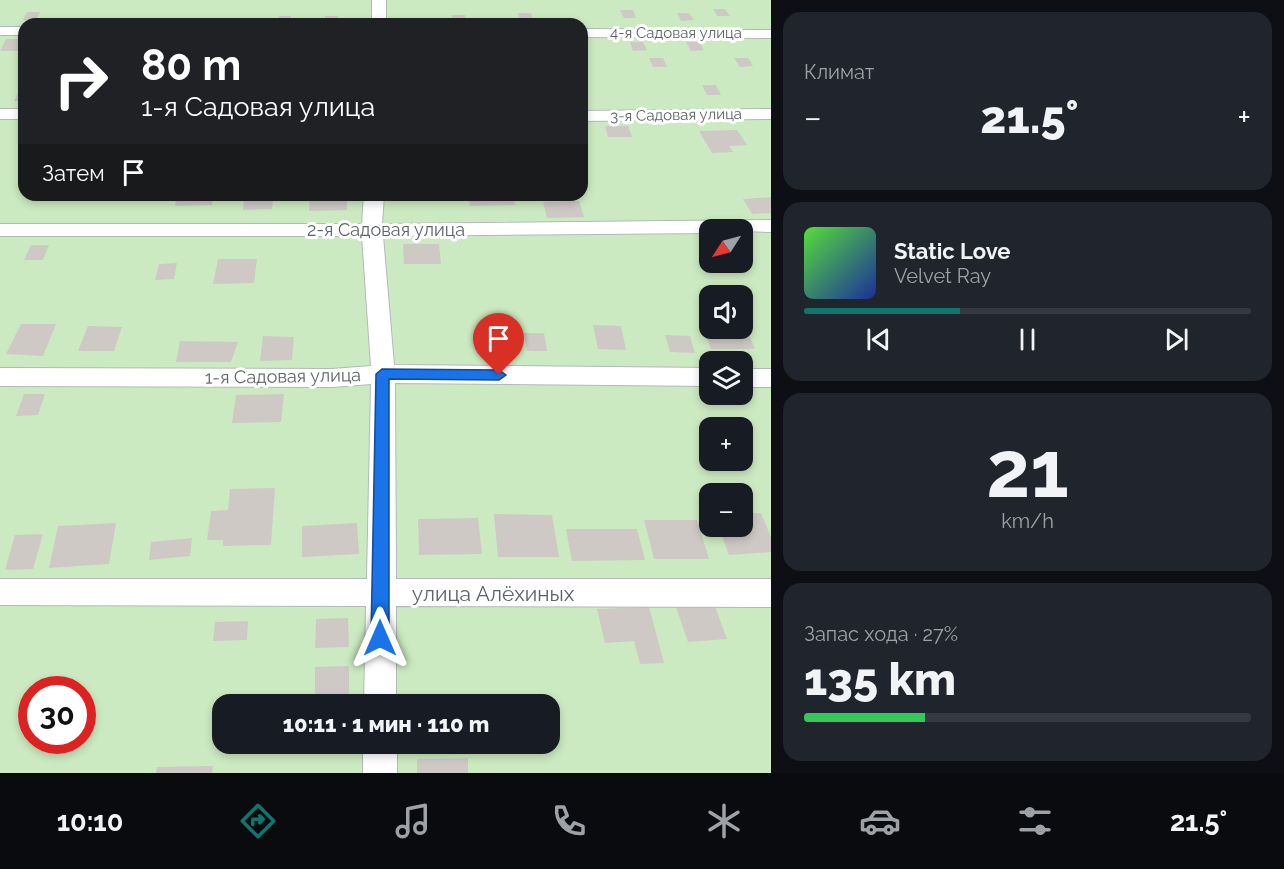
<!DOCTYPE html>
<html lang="ru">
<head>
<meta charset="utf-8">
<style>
  :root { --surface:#171b24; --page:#20242c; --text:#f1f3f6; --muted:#9ea1a6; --line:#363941; --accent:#0f766e }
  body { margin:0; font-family:Raleway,sans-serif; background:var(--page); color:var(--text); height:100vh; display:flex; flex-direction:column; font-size:22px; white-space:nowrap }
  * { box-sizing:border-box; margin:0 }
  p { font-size:20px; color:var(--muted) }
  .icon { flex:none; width:33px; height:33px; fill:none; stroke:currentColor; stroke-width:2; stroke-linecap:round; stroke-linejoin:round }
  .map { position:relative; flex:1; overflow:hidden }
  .details { display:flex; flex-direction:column; gap:12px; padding:12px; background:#0d0f14; width:513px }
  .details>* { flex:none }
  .top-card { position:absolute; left:18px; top:18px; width:570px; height:183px; border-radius:18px; box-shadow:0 3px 9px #0003; background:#202124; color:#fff; overflow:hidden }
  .needle { width:39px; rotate:234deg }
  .buttons { position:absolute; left:699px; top:219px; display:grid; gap:12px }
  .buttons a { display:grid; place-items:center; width:54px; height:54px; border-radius:12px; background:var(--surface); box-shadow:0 3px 9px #0003; font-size:30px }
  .speed { position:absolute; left:18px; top:676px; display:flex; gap:12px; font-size:30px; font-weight:700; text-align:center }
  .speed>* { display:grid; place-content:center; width:78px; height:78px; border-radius:50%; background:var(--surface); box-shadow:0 3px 9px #0003; line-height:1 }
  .speed .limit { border:9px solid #d22; background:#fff; color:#111 }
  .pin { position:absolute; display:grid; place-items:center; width:51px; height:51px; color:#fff; margin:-62px -26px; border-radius:50% 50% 50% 0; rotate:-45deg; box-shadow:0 0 6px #0007 }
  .pin .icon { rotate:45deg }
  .me { position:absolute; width:66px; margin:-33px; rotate:0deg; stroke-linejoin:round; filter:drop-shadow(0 0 4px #0008) }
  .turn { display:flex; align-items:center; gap:21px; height:126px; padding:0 24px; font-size:27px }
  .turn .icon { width:78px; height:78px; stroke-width:2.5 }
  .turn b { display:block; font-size:42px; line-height:51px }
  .then { display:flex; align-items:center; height:57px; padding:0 24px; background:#0003; gap:12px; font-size:22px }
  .big { font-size:45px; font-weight:800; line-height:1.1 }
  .details .card { flex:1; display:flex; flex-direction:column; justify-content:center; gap:9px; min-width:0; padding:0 21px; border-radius:18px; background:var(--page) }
  .details .dial { align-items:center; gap:0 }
  .dial b { font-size:78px; line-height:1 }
  .song { display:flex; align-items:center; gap:18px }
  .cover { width:72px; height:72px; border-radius:9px; background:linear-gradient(135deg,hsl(110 70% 55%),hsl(230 70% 35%)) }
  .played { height:6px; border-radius:3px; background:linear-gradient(90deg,var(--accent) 35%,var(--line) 35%) }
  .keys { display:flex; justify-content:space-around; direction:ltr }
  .heat { display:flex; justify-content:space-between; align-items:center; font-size:33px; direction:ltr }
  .charge { height:9px; border-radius:4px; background:linear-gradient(90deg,#34c759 27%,var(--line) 0) }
  .trip { position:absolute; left:212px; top:694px; width:348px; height:60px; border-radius:18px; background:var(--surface); box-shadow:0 3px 9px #0003; font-weight:800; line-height:60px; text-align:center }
  .menu { display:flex; height:96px; justify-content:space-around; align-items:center; background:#090b0e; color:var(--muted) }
  .menu .icon { width:42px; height:42px }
  .menu .selected { color:var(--accent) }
  .menu b { font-size:27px; color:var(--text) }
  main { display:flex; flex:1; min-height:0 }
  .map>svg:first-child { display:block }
  .green { fill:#cceac1; fill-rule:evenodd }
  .building { fill:#cec9c5 }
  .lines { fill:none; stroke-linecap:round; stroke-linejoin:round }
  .minor-casing { stroke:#b3b9bb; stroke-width:2 }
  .minor { fill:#fff; fill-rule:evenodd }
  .route { fill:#1a73e8; stroke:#114b97; stroke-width:1.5 }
  .labels { text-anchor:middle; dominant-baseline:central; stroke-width:6; stroke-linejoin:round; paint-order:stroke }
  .far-street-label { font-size:15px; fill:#5d6467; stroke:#fff }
  .street-label { font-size:18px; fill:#5d6467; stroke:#fff }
  .near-street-label { font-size:21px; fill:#5d6467; stroke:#fff }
</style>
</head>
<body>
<main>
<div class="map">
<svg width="771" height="773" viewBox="0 0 771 773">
  <rect width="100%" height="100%" fill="#f1ece6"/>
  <!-- green -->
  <path class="green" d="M0,0h771v773h-771zM24,24h558v171h-558zM710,230h32v32h-32zM710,296h32v32h-32zM710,362h32v32h-32zM710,428h32v32h-32zM710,494h32v32h-32zM32,690h50v51h-50zM222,705h327v39h-327z"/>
  <!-- building -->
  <path class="building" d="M713,9h12l5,7h-13z
    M620,10h13l3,8h-12z
    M27,12h13l-4,8h-13z
    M518,13h13l2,7 -13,1z
    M677,13h12l5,7 -13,1z
    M452,15h13l1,8h-13z
    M279,16h12l-1,8h-13z
    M325,16h13l-1,7 -13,1z
    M6,39h18v10l-1,2h-23z
    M630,42h13l4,8 -14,1z
    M686,42h13l5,8 -13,1z
    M649,58h14l4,9h-14z
    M734,58h14l5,8 -13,1z
    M702,85h14l5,10h-14z
    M21,87h3v14h-10z
    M605,126h23l4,11h-24z
    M737,130l10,15 -18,1 4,6 -21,1 -13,-22z
    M177,195h36l-1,10 -37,1z
    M237,195h37l-2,14 -29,1 1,-9h-8z
    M310,195h37v15l-38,1z
    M468,195h45l2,10 -45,1z
    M771,197v16l-19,1 -9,-15z
    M579,201l5,16 -37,1 -4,-16z
    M403,244h36l2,20h-37z
    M31,245h18l-6,15h-19z
    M218,259h39l-3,24 -41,1z
    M177,263l-3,16 -19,1 4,-16z
    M701,323h9v5h32v-5h2l11,26h-44z
    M21,324h35l-13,32 -37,-2z
    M593,325l28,1 5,24 -28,-1z
    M88,326l34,1 -8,24h-36z
    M524,333h20l3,18h-20z
    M665,335l25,1 5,17 -25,-1z
    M263,336l31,1 -2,23 -32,1z
    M180,341l58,1 -7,20h-55z
    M24,394h21l-7,21 -22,1z
    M284,394l-3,28 -49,1 4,-28z
    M275,488l-4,57 -48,1v-6h-16l4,-29 17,-1 2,-21z
    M761,513l10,24v15l-42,3 -11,-29h24v-12z
    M494,514l58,1 7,42h-61z
    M478,518l4,36 -63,1 -1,-36z
    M644,520h53l12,39h-55z
    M116,523l-7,41 -60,4 9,-42z
    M357,523l2,31 -57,3v-31z
    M566,529h71l8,31 -73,1z
    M43,534l-10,35 -28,1 10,-35z
    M192,538l-2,18 -41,4 2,-18z
    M713,601l14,38 -39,3 -13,-38z
    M649,607l15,56 -24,1 -6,-23 -29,2 -8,-34z
    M348,618l1,29 -34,1 1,-29z
    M248,621l-1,19 -34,1 2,-19z
    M349,666v31l-34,1v-31z
    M468,758v15h-51v-14z
    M213,766l-1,7h-56l1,-6z"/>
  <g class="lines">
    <!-- minor casing -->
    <g class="minor-casing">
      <path id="minor" d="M372,0h14v24h-14z
        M0,27h24v8h-24z
        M582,29l189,1v8l-189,-1z
        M0,109h24v10h-24z
        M771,109v10l-189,2v-10z
        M364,195h20l-2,29 389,-4v12l-61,-2v3l-327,3 11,129 316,3v18l-315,-3 1,196h375v28l-375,-1v99h-32l2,-99 -366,-1v-26h367l4,-195 -39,3 -332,-1v-18l332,1 39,-3 -9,-130h-362v-12h362z
        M742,369h29v18h-29z
        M363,744h34v29h-34z"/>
    </g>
    <!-- minor -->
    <use href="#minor" class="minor"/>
  </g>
  <!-- route -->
  <path class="route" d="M382,369l117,1 7,5 -7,5 -110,-1v259l-3,6 -6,2 -6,-2 -3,-6 5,-264z"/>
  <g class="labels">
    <!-- far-street labels -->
    <g class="far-street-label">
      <text x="676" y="33">4-я Садовая улица</text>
      <text transform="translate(676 115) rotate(-1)">3-я Садовая улица</text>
    </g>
    <!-- street labels -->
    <g class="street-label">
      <text x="386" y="229">2-я Садовая улица</text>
      <text transform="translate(283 376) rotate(-1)">1-я Садовая улица</text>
    </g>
    <!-- near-street labels -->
    <g class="near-street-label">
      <text x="493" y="593">улица Алёхиных</text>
    </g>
  </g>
</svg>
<div class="buttons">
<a><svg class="needle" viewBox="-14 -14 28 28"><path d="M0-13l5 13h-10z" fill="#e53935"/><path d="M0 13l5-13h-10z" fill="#9ea1a6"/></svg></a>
<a><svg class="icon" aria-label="sound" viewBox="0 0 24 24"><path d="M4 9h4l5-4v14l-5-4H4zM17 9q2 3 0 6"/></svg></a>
<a><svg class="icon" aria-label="layers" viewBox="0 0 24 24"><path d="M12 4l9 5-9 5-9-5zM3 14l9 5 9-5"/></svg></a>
<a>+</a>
<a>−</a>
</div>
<div class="speed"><div class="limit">30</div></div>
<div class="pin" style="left:499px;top:375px;background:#d93025"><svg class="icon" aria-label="arrive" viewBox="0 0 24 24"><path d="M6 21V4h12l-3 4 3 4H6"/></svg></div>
<svg class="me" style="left:380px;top:638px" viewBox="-20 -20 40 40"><path d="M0-17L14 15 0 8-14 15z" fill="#1a73e8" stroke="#fff" stroke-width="4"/></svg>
<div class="trip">10:11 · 1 мин · 110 m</div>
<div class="top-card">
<div class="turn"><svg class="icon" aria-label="right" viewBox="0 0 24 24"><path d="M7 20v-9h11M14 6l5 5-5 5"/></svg><div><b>80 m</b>1-я Садовая улица</div></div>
<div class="then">Затем<svg class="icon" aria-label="arrive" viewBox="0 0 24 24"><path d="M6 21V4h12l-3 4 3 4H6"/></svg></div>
</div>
</div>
<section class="details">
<div class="card"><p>Климат</p>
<div class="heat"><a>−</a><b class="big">21.5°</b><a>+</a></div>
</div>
<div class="card">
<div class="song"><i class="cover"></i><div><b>Static Love</b><p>Velvet Ray</p></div></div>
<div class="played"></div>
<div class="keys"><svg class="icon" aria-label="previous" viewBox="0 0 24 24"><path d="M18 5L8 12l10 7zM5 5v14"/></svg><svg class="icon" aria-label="pause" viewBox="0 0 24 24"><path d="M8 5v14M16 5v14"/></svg><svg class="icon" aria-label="next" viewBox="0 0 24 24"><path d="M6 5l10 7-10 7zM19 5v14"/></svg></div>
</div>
<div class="card dial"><b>21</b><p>km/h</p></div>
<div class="card"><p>Запас хода · 27%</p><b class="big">135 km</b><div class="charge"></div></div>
</section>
</main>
<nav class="menu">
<b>10:10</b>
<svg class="icon selected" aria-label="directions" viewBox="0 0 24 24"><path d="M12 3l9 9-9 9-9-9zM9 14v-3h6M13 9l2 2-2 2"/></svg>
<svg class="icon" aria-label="music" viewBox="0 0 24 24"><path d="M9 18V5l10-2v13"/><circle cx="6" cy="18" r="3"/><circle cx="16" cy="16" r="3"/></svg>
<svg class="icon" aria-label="phone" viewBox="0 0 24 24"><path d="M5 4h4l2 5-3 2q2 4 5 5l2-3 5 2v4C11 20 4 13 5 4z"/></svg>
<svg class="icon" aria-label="climate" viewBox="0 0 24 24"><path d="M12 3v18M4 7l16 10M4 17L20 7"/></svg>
<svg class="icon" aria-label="car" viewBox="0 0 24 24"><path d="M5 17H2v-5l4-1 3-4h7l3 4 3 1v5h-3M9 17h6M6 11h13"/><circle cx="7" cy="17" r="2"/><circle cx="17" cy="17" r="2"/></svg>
<svg class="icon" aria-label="filters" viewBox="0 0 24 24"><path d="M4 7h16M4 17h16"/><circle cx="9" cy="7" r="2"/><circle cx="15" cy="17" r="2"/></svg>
<b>21.5°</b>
</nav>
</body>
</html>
